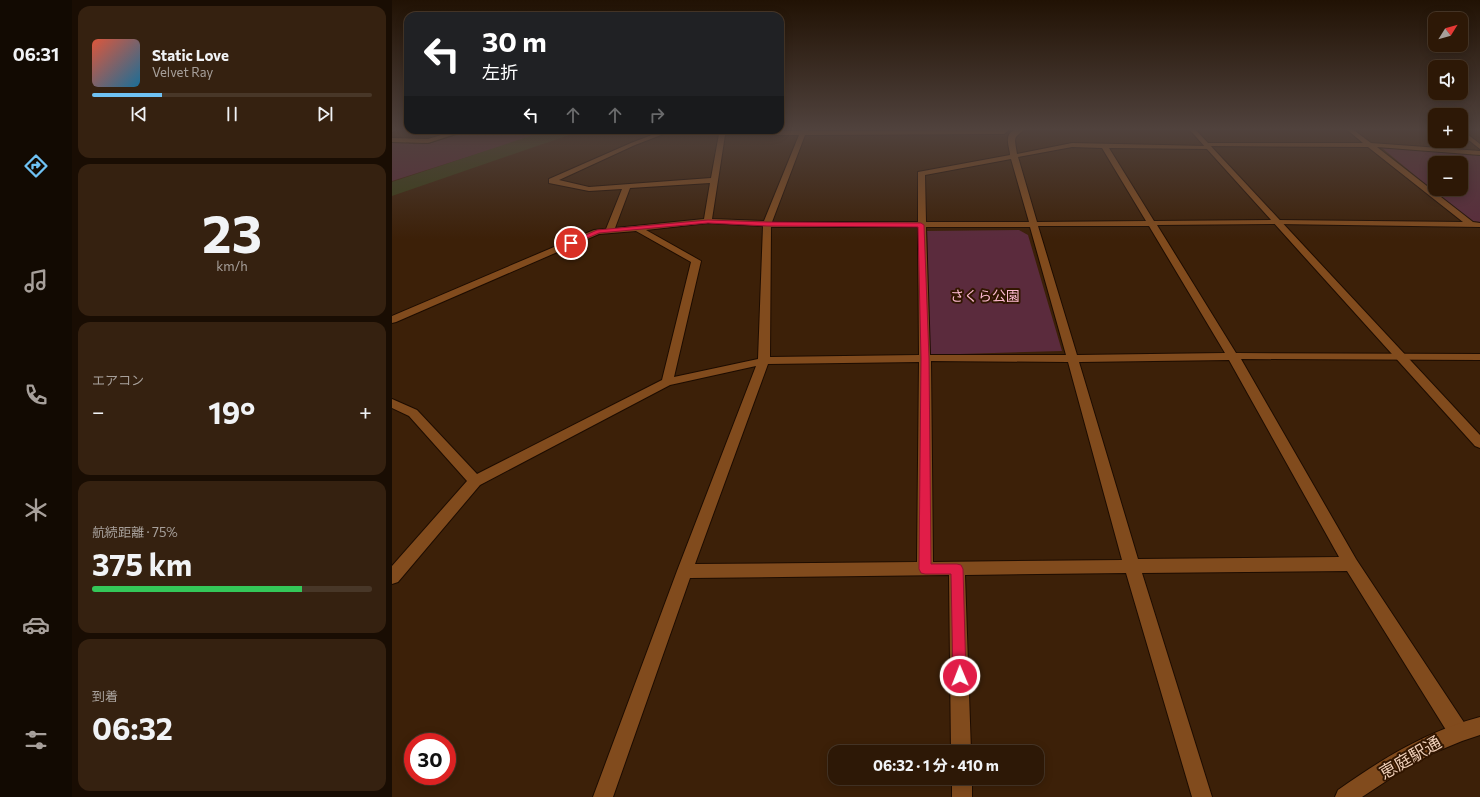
<!DOCTYPE html>
<html lang="ja">
<head>
<meta charset="utf-8">
<style>
  :root { --surface:#2d1806; --page:#352110; --text:#f1f3f6; --muted:#a7a09b; --line:#483728; --accent:#6fc2f4 }
  body { margin:0; font-family:Commissioner,"Noto Sans JP",sans-serif; background:var(--page); color:var(--text); height:100vh; display:flex; flex-direction:column; font-size:15px; white-space:nowrap }
  * { box-sizing:border-box; margin:0 }
  p { font-size:13px; color:var(--muted) }
  .icon { flex:none; width:22px; height:22px; fill:none; stroke:currentColor; stroke-width:2; stroke-linecap:round; stroke-linejoin:round }
  .map { position:relative; flex:1; overflow:hidden }
  .details { display:flex; flex-direction:column; gap:6px; padding:6px; background:#190d03; width:320px }
  .details>* { flex:none }
  .guide { position:absolute; left:12px; top:12px; width:380px; height:122px; border-radius:12px; box-shadow:0 2px 10px #0003,0 0 0 1px var(--line); background:#202124; color:#fff; overflow:hidden }
  .needle { width:26px; rotate:53deg }
  .controls { position:absolute; left:1036px; top:12px; display:grid; gap:8px }
  .controls a { display:grid; place-items:center; width:40px; height:40px; border-radius:8px; background:var(--surface); box-shadow:0 2px 10px #0003,0 0 0 1px var(--line); font-size:20px }
  .speed { position:absolute; left:12px; top:733px; display:flex; gap:8px; font-size:20px; font-weight:700; text-align:center }
  .speed>* { display:grid; place-content:center; width:52px; height:52px; border-radius:50%; background:var(--surface); box-shadow:0 2px 10px #0003,0 0 0 1px var(--line); line-height:1 }
  .speed .limit { border:6px solid #d22; background:#fff; color:#111 }
  .pin { position:absolute; display:grid; place-items:center; width:34px; height:34px; color:#fff; margin:-17px; border:2px solid #fff; border-radius:50%; box-shadow:0 1px 4px #0007 }
  .me { position:absolute; width:44px; margin:-22px; rotate:359deg; stroke-linejoin:round; filter:drop-shadow(0 0 3px #0008) }
  .turn { display:flex; align-items:center; gap:14px; height:84px; padding:0 12px; font-size:18px }
  .turn .icon { width:52px; height:52px; stroke-width:2.5 }
  .turn b { display:block; font-size:28px; line-height:34px }
  .lanes { display:flex; align-items:center; height:38px; padding:0 12px; background:#0003; justify-content:center; gap:20px; direction:ltr }
  .lanes .off { opacity:.35 }
  .big { font-size:30px; font-weight:700; line-height:1.1 }
  .details .card { flex:1; display:flex; flex-direction:column; justify-content:center; gap:6px; min-width:0; padding:0 14px; border-radius:12px; background:var(--page) }
  .details .dial { align-items:center; gap:0 }
  .dial b { font-size:52px; line-height:1 }
  .song { display:flex; align-items:center; gap:12px }
  .cover { width:48px; height:48px; border-radius:6px; background:linear-gradient(135deg,hsl(10 70% 55%),hsl(200 70% 35%)) }
  .played { height:4px; border-radius:2px; background:linear-gradient(90deg,var(--accent) 25%,var(--line) 25%) }
  .keys { display:flex; justify-content:space-around; direction:ltr }
  .heat { display:flex; justify-content:space-between; align-items:center; font-size:22px; direction:ltr }
  .charge { height:6px; border-radius:3px; background:linear-gradient(90deg,#34c759 75%,var(--line) 0) }
  .trip { position:absolute; left:436px; top:745px; width:216px; height:40px; border-radius:12px; background:var(--surface); box-shadow:0 2px 10px #0003,0 0 0 1px var(--line); font-weight:700; line-height:40px; text-align:center }
  main { display:flex; flex:1; min-height:0 }
  .dock { display:flex; flex-direction:column; width:72px; justify-content:space-around; align-items:center; background:#120a02; color:var(--muted) }
  .dock .icon { width:28px; height:28px }
  .dock .active { color:var(--accent) }
  .dock b { font-size:18px; color:var(--text) }
  .map>svg:first-child { display:block }
  .green { fill:#5b2b3d; fill-rule:evenodd }
  .lines { fill:none; stroke-linecap:round; stroke-linejoin:round }
  .river { fill:#373e14; fill-rule:evenodd }
  .minor-casing { stroke:#1d0c01; stroke-width:2 }
  .tertiary-casing { stroke:#1d0c01; stroke-width:2 }
  .minor { fill:#814b1d; fill-rule:evenodd }
  .tertiary { fill:#814b1d; fill-rule:evenodd }
  .route { fill:#e11d48; stroke:#92132f }
  .labels { text-anchor:middle; dominant-baseline:central; stroke-width:4; stroke-linejoin:round; paint-order:stroke }
  .park-label { font-size:14px; fill:#fdbbd1; stroke:#321600 }
  .near-street-label { font-size:17px; fill:#efcfb8; stroke:#321600 }
</style>
</head>
<body>
<main>
<nav class="dock">
<b>06:31</b>
<svg class="icon active" aria-label="directions" viewBox="0 0 24 24"><path d="M12 3l9 9-9 9-9-9zM9 14v-3h6M13 9l2 2-2 2"/></svg>
<svg class="icon" aria-label="music" viewBox="0 0 24 24"><path d="M9 18V5l10-2v13"/><circle cx="6" cy="18" r="3"/><circle cx="16" cy="16" r="3"/></svg>
<svg class="icon" aria-label="phone" viewBox="0 0 24 24"><path d="M5 4h4l2 5-3 2q2 4 5 5l2-3 5 2v4C11 20 4 13 5 4z"/></svg>
<svg class="icon" aria-label="climate" viewBox="0 0 24 24"><path d="M12 3v18M4 7l16 10M4 17L20 7"/></svg>
<svg class="icon" aria-label="car" viewBox="0 0 24 24"><path d="M5 17H2v-5l4-1 3-4h7l3 4 3 1v5h-3M9 17h6M6 11h13"/><circle cx="7" cy="17" r="2"/><circle cx="17" cy="17" r="2"/></svg>
<svg class="icon" aria-label="filters" viewBox="0 0 24 24"><path d="M4 7h16M4 17h16"/><circle cx="9" cy="7" r="2"/><circle cx="15" cy="17" r="2"/></svg>
</nav>
<section class="details">
<div class="card">
<div class="song"><i class="cover"></i><div><b>Static Love</b><p>Velvet Ray</p></div></div>
<div class="played"></div>
<div class="keys"><svg class="icon" aria-label="previous" viewBox="0 0 24 24"><path d="M18 5L8 12l10 7zM5 5v14"/></svg><svg class="icon" aria-label="pause" viewBox="0 0 24 24"><path d="M8 5v14M16 5v14"/></svg><svg class="icon" aria-label="next" viewBox="0 0 24 24"><path d="M6 5l10 7-10 7zM19 5v14"/></svg></div>
</div>
<div class="card dial"><b>23</b><p>km/h</p></div>
<div class="card"><p>エアコン</p>
<div class="heat"><a>−</a><b class="big">19°</b><a>+</a></div>
</div>
<div class="card"><p>航続距離 · 75%</p><b class="big">375 km</b><div class="charge"></div></div>
<div class="card"><p>到着</p><b class="big">06:32</b></div>
</section>
<div class="map">
<svg width="1088" height="797" viewBox="0 0 1088 797">
  <rect width="100%" height="100%" fill="#3c2008"/>
  <!-- green -->
  <path class="green" d="M421,128h103l-101,2z
    M82,130h78l-160,51v-38l36,1z
    M990,148l98,7v67l-10,-1zM1043,163h26v26h-26z
    M627,230l9,5 34,116 -134,4 -1,-124z"/>
  <g class="lines">
    <!-- river -->
    <path class="river" d="M156,130h27l-3,4 -180,62v-14z"/>
    <!-- minor casing -->
    <g class="minor-casing">
      <path id="minor" d="M0,128h8l-8,4z
        M413,128h6l-3,3 194,-1 3,-2h6l-7,6 -199,1 -33,87h146v-50l92,-17c0,-5 -3,-12 -2,-17 1,-8 12,-11 18,-10 -13,12 -12,6 -9,26l55,-11 136,3 -3,-2 1,-1h157l-18,-15h6l20,15 109,8v4l-103,-8 96,75 7,1v4l-203,-3 -120,1 79,128 244,1v6l-239,-1 115,200 109,165 3,7 -3,7 -7,3 -7,-3 -104,-167 -205,2 70,224h-20l-66,-224 -161,2 6,177h-20l-2,-177 -259,3 -77,219h-20l84,-226 79,-205 -86,19 -190,100 -82,97 -6,2v-18l75,-85 -58,-65 -17,-8v-9l25,11 60,64 185,-94 29,-118 -55,-31 -37,3 -203,88 -4,1v-7l202,-86 12,-1 16,-40 -33,2 -40,-8v-4l82,-36 34,-13h9l-39,15 -76,35 30,7 122,-9 8,-44 -10,-4 92,1zM333,135h74l-35,86 -52,-2zM817,146l159,1 95,75 -186,-2 -123,1 -45,-73 103,1v-2zM680,147l30,1 44,73 -109,1 -19,-65zM619,159l18,63h-103l-1,-47zM318,183l-6,36 -89,9 15,-40zM316,223l55,3 -5,133 -84,18 27,-116 -55,-31zM646,226h111l76,127 -148,2zM379,227h147l1,128 -149,2zM534,227h104l36,128h-136zM837,360l110,197 -201,2 -59,-197zM539,361l137,1 54,198 -189,2zM527,362l-2,200 -222,2 73,-200z
        M1069,129l19,15v5l-19,-15z
        M66,130h10l-40,13 -36,-1v-4l36,1z
        M560,778h20v19h-20z"/>
    </g>
    <!-- tertiary casing -->
    <g class="tertiary-casing">
      <path id="tertiary" d="M796,128h6l286,307v13l-5,-2z
        M1088,717v18l-18,6 -29,12 -33,19 -38,25h-27l3,-7c44,-31 89,-59 142,-73z"/>
    </g>
    <!-- minor -->
    <use href="#minor" class="minor"/>
    <!-- tertiary -->
    <use href="#tertiary" class="tertiary"/>
  </g>
  <!-- sky -->
  <linearGradient id="sky" x2="0" y2="1"><stop stop-color="#211204"/><stop offset="0.54" stop-color="#50423d"/><stop offset="1" stop-color="#50423d" stop-opacity="0"/></linearGradient>
  <rect width="1088" height="239" fill="url(#sky)"/>
  <!-- route -->
  <path class="route" d="M316,220l59,2 154,1 3,2 5,133 2,206h26l4,1 2,4 3,107 -2,4 -4,2 -5,-2 -2,-4 -2,-102h-26l-4,-1 -2,-4 2,-211 -3,-131 -151,-1 -59,-3 -109,10 -26,11 -5,-1 29,-13z"/>
  <g class="labels">
    <!-- park labels -->
    <g class="park-label">
      <text x="593" y="295">さくら公園</text>
    </g>
    <!-- near-street labels -->
    <g class="near-street-label">
      <text transform="translate(1018 757) rotate(-30)">恵庭駅通</text>
    </g>
  </g>
</svg>
<div class="controls">
<a><svg class="needle" viewBox="-14 -14 28 28"><path d="M0-13l5 13h-10z" fill="#e53935"/><path d="M0 13l5-13h-10z" fill="#a7a09b"/></svg></a>
<a><svg class="icon" aria-label="sound" viewBox="0 0 24 24"><path d="M4 9h4l5-4v14l-5-4H4zM17 9q2 3 0 6"/></svg></a>
<a>+</a>
<a>−</a>
</div>
<div class="speed"><div class="limit">30</div></div>
<div class="pin" style="left:179px;top:243px;background:#d93025"><svg class="icon" aria-label="arrive" viewBox="0 0 24 24"><path d="M6 21V4h12l-3 4 3 4H6"/></svg></div>
<svg class="me" style="left:568px;top:676px" viewBox="-20 -20 40 40"><circle r="17" fill="#e11d48" stroke="#fff" stroke-width="3"/><path d="M0-11L8 9 0 5-8 9z" fill="#fff"/></svg>
<div class="trip">06:32 · 1 分 · 410 m</div>
<div class="guide">
<div class="turn"><svg class="icon" aria-label="left" viewBox="0 0 24 24"><path d="M17 20v-9H6M10 6l-5 5 5 5"/></svg><div><b>30 m</b>左折</div></div>
<div class="lanes"><svg class="icon" aria-label="left" viewBox="0 0 24 24"><path d="M17 20v-9H6M10 6l-5 5 5 5"/></svg><svg class="icon off" aria-label="ahead" viewBox="0 0 24 24"><path d="M12 20V5M6 11l6-6 6 6"/></svg><svg class="icon off" aria-label="ahead" viewBox="0 0 24 24"><path d="M12 20V5M6 11l6-6 6 6"/></svg><svg class="icon off" aria-label="right" viewBox="0 0 24 24"><path d="M7 20v-9h11M14 6l5 5-5 5"/></svg></div>
</div>
</div>
</main>
</body>
</html>
